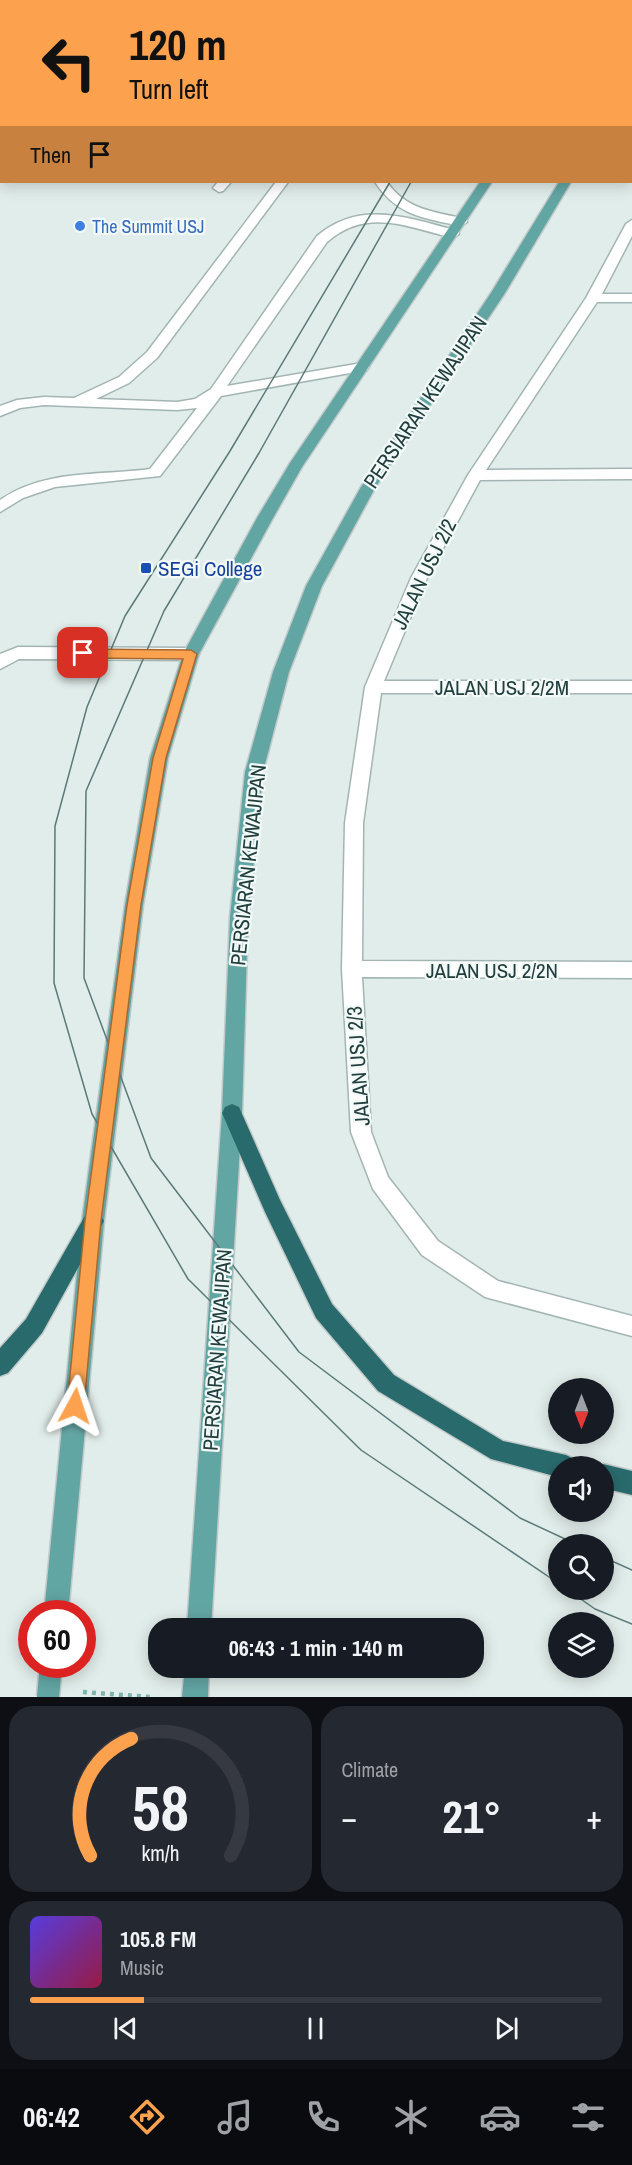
<!DOCTYPE html>
<html lang="en">
<head>
<meta charset="utf-8">
<style>
  :root { --surface:#171b24; --page:#242831; --text:#f1f3f6; --muted:#9ea1a6; --line:#363941; --accent:#fca24f }
  body { margin:0; font-family:"Archivo Narrow",sans-serif; background:var(--page); color:var(--text); height:100vh; display:flex; flex-direction:column; font-size:22px; white-space:nowrap }
  * { box-sizing:border-box; margin:0 }
  p { font-size:20px; color:var(--muted) }
  .icon { flex:none; width:33px; height:33px; fill:none; stroke:currentColor; stroke-width:2; stroke-linecap:round; stroke-linejoin:round }
  .map { position:relative; height:1697px; overflow:hidden }
  .details { display:flex; flex-direction:column; gap:9px; padding:9px; background:#0d0f14; flex:1 }
  .details>* { flex:none }
  .top-card { position:absolute; left:0px; top:0px; width:633px; height:183px; box-shadow:0 3px 15px #0003; background:#fca24f; color:#111; overflow:hidden }
  .needle { width:39px; rotate:180deg }
  .buttons { position:absolute; left:548px; top:1378px; display:grid; gap:12px }
  .buttons a { display:grid; place-items:center; width:66px; height:66px; border-radius:50%; background:var(--surface); box-shadow:0 3px 15px #0003; font-size:30px }
  .speed { position:absolute; left:18px; top:1600px; display:flex; gap:12px; font-size:30px; font-weight:700; text-align:center }
  .speed>* { display:grid; place-content:center; width:78px; height:78px; border-radius:50%; background:var(--surface); box-shadow:0 3px 15px #0003; line-height:1 }
  .speed .limit { border:9px solid #d22; background:#fff; color:#111 }
  .pin { position:absolute; display:grid; place-items:center; width:51px; height:51px; color:#fff; margin:-26px; border-radius:12px; box-shadow:0 3px 9px #0006 }
  .me { position:absolute; width:66px; margin:-33px; rotate:5deg; stroke-linejoin:round; filter:drop-shadow(0 0 4px #0008) }
  .turn { display:flex; align-items:center; gap:21px; height:126px; padding:0 30px; font-size:27px }
  .turn .icon { width:78px; height:78px; stroke-width:2.5 }
  .turn b { display:block; font-size:42px; line-height:51px }
  .then { display:flex; align-items:center; height:57px; padding:0 30px; background:#0003; gap:12px; font-size:22px }
  .big { font-size:45px; font-weight:700; line-height:1.1 }
  .details .tile { flex:1; display:flex; flex-direction:column; justify-content:center; gap:9px; min-width:0; padding:0 21px; border-radius:24px; background:var(--page) }
  .details .dial { align-items:center; gap:0 }
  .dial svg { height:156px; overflow:visible; fill:none; stroke:var(--line); stroke-width:7; stroke-linecap:round; text-anchor:middle }
  .dial text { fill:var(--text); stroke:none }
  .song { display:flex; align-items:center; gap:18px }
  .cover { width:72px; height:72px; border-radius:9px; background:linear-gradient(135deg,hsl(250 70% 55%),hsl(340 70% 35%)) }
  .played { height:6px; border-radius:3px; background:linear-gradient(90deg,var(--accent) 20%,var(--line) 20%) }
  .keys { display:flex; justify-content:space-around; direction:ltr }
  .heat { display:flex; justify-content:space-between; align-items:center; font-size:33px; direction:ltr }
  .details .tiles { flex:1; display:grid; gap:9px; grid-template-columns:1fr 1fr }
  .tile:last-child { grid-column:span 2 }
  .trip { position:absolute; left:148px; top:1618px; width:336px; height:60px; border-radius:24px; background:var(--surface); box-shadow:0 3px 15px #0003; font-weight:700; line-height:60px; text-align:center }
  .tab-bar { display:flex; height:96px; justify-content:space-around; align-items:center; background:#090b0e; color:var(--muted) }
  .tab-bar .icon { width:42px; height:42px }
  .tab-bar .selected { color:var(--accent) }
  .tab-bar b { font-size:27px; color:var(--text) }
  .map>svg:first-child { display:block }
  .lines { fill:none; stroke-linecap:round; stroke-linejoin:round }
  .minor-casing { stroke:#a3b5b3; stroke-width:3 }
  .major-casing { stroke:#c1c9c9; stroke-width:3 }
  .highway-casing { stroke:#c1c9c9; stroke-width:3 }
  .path { stroke:#7fb3af; stroke-width:4.5; stroke-dasharray:4 5; stroke-linecap:butt }
  .minor { fill:#fff; fill-rule:evenodd }
  .major { fill:#62a6a4; fill-rule:evenodd }
  .highway { fill:#296b6d; fill-rule:evenodd }
  .tram { stroke:#5a7a79; stroke-width:1.5 }
  .major-bridge-casing { stroke:#c1c9c9; stroke-width:25; stroke-linecap:butt }
  .major-bridge { stroke:#62a6a4; stroke-width:22 }
  .route { fill:#fca24f; stroke:#a46933; stroke-width:1.5 }
  .shop-dot { fill:#3f7fe0; stroke:#f2f9f7; stroke-width:2 }
  .transit-dot { fill:#1a4fb4; stroke:#f2f9f7; stroke-width:2 }
  .labels { text-anchor:middle; dominant-baseline:central; stroke-width:4.5; stroke-linejoin:round; paint-order:stroke }
  .far-shop-label { font-size:18px; fill:#366cbe; stroke:#f2f9f7; text-anchor:start }
  .street-label { font-size:21px; fill:#203f3e; stroke:#f2f9f7 }
  .transit-label { font-size:21px; fill:#164399; stroke:#f2f9f7; text-anchor:start }
</style>
</head>
<body>
<div class="map">
<svg width="632" height="1697" viewBox="0 0 632 1697">
  <rect width="100%" height="100%" fill="#e1edea"/>
  <g class="lines">
    <!-- minor casing -->
    <g class="minor-casing">
      <path id="minor" d="M405,0h10l-11,2z
        M488,0h10l-11,2z
        M218,182h13l-8,9 -4,1 -6,-4z
        M276,182h12l-131,176 -28,25 -33,16 81,3 18,-3 16,-10 106,-153c43,-37 92,-18 141,-5l1,3 -6,4c-45,-11 -86,-31 -126,4l-100,144 135,-23 5,1 2,3 -2,3 -146,26 -61,80 -105,11 -32,11 -23,14v-12c45,-31 99,-24 150,-31l47,-61 -20,2 -133,-5 -24,3 -20,8v-10l17,-6 27,-3 30,1 45,-21 28,-25z
        M375,182h12c19,28 48,30 79,37l1,3 -6,4c-37,-8 -64,-10 -86,-44z
        M632,220v16l-30,58h30v8h-35l-111,168 146,-1v10l-152,1 -53,98 -43,103h248v12h-251l-18,130 -1,138 270,1v16l-270,-1 9,155 17,45 50,64 60,40 134,35v20l-147,-39 -63,-42 -49,-66 -22,-57 -9,-163 3,-146 20,-136 46,-109 57,-103 118,-177 40,-74z
        M18,647l173,1 6,2 2,4 -2,4 -6,2 -172,-1 -19,10v-15z"/>
    </g>
    <!-- major casing -->
    <g class="major-casing">
      <path id="major" d="M593,0h10l-11,2z
        M480,182h12l-190,285 -29,51 -74,136 -31,104 -25,147 -39,316 -36,393h-24l38,-393 43,-316 25,-147 33,-104 74,-136 33,-55z
        M559,182h12l-66,111 -130,195 -53,98 -33,86 -26,100 -15,145 -6,196 -31,516h-24l35,-516 8,-196 15,-145 28,-100 33,-86 55,-99 130,-194z
        M185,1668h24l-1,29h-26z"/>
    </g>
    <!-- highway casing -->
    <g class="highway-casing">
      <path id="highway" d="M232,1104l7,3 41,93 52,104 62,71 109,66 63,14 8,4 4,8h-20v10l-67,-18 -113,-68 -62,-73 -51,-106 -43,-99 3,-6z
        M93,1211l7,3 4,7 -62,112 -34,40 -8,3v-28l26,-29 60,-105z
        M603,1464l29,7v24l-29,-7v-21h-6z"/>
    </g>
    <!-- path -->
    <path class="path" d="M83,1692l67,5"/>
    <!-- minor -->
    <use href="#minor" class="minor"/>
    <!-- major -->
    <use href="#major" class="major"/>
    <!-- highway -->
    <use href="#highway" class="highway"/>
    <!-- tram -->
    <path class="tram" d="M390,182l-160,269 -105,165 -38,91 -32,119 -1,157 38,131 96,165 173,171 197,133
      M411,182l-152,271 -95,158 -78,180 -2,187 67,180 148,194 221,166 58,27
      M603,1557l29,13
      M568,1590l27,19 37,15"/>
    <!-- major-bridge casing -->
    <g class="major-bridge-casing">
      <path id="major-bridge" d="M48,1697l3,-32"/>
    </g>
    <!-- major-bridge -->
    <use href="#major-bridge" class="major-bridge"/>
  </g>
  <!-- route -->
  <path class="route" d="M83,649l108,1 6,4 -31,104 -25,147 -40,316 -17,185 -3,6 -6,2 -6,-2 -2,-6 18,-185 42,-316 26,-147 30,-99 -100,-1 -6,-5z"/>
  <!-- markers -->
  <circle class="shop-dot" cx="80" cy="226" r="6"/>
  <rect class="transit-dot" x="140" y="562" width="12" height="12" rx="3"/>
  <g class="labels">
    <!-- far-shop labels -->
    <g class="far-shop-label">
      <text x="92" y="226">The Summit USJ</text>
    </g>
    <!-- street labels -->
    <g class="street-label">
      <text transform="translate(425 402) rotate(-56)">PERSIARAN KEWAJIPAN</text>
      <text transform="translate(424 574) rotate(-64)">JALAN USJ 2/2</text>
      <text x="502" y="687">JALAN USJ 2/2M</text>
      <text transform="translate(248 865) rotate(-84)">PERSIARAN KEWAJIPAN</text>
      <text x="492" y="970">JALAN USJ 2/2N</text>
      <text transform="translate(358 1066) rotate(-94)">JALAN USJ 2/3</text>
      <text transform="translate(217 1350) rotate(-86)">PERSIARAN KEWAJIPAN</text>
    </g>
    <!-- transit labels -->
    <g class="transit-label">
      <text x="158" y="568">SEGi College</text>
    </g>
  </g>
</svg>
<div class="buttons">
<a><svg class="needle" viewBox="-14 -14 28 28"><path d="M0-13l5 13h-10z" fill="#e53935"/><path d="M0 13l5-13h-10z" fill="#9ea1a6"/></svg></a>
<a><svg class="icon" aria-label="sound" viewBox="0 0 24 24"><path d="M4 9h4l5-4v14l-5-4H4zM17 9q2 3 0 6"/></svg></a>
<a><svg class="icon" aria-label="search" viewBox="0 0 24 24"><circle cx="10" cy="10" r="6"/><path d="M15 15l6 6"/></svg></a>
<a><svg class="icon" aria-label="layers" viewBox="0 0 24 24"><path d="M12 4l9 5-9 5-9-5zM3 14l9 5 9-5"/></svg></a>
</div>
<div class="speed"><div class="limit">60</div></div>
<div class="pin" style="left:83px;top:653px;background:#d93025"><svg class="icon" aria-label="arrive" viewBox="0 0 24 24"><path d="M6 21V4h12l-3 4 3 4H6"/></svg></div>
<svg class="me" style="left:75px;top:1406px" viewBox="-20 -20 40 40"><path d="M0-17L14 15 0 8-14 15z" fill="#fca24f" stroke="#fff" stroke-width="4"/></svg>
<div class="trip">06:43 · 1 min · 140 m</div>
<div class="top-card">
<div class="turn"><svg class="icon" aria-label="left" viewBox="0 0 24 24"><path d="M17 20v-9H6M10 6l-5 5 5 5"/></svg><div><b>120 m</b>Turn left</div></div>
<div class="then">Then<svg class="icon" aria-label="arrive" viewBox="0 0 24 24"><path d="M6 21V4h12l-3 4 3 4H6"/></svg></div>
</div>
</div>
<section class="details">
<div class="tiles">
<div class="tile dial"><svg viewBox="0 0 100 80">
<path d="M14 69A42 42 0 1 1 86 69"/>
<path d="M14 69A42 42 0 0 1 35 9" stroke="#fca24f"/>
<text x="50" y="56" font-size="32" font-weight="700">58</text>
<text x="50" y="72" font-size="11">km/h</text>
</svg></div>
<div class="tile"><p>Climate</p>
<div class="heat"><a>−</a><b class="big">21°</b><a>+</a></div>
</div>
<div class="tile">
<div class="song"><i class="cover"></i><div><b>105.8 FM</b><p>Music</p></div></div>
<div class="played"></div>
<div class="keys"><svg class="icon" aria-label="previous" viewBox="0 0 24 24"><path d="M18 5L8 12l10 7zM5 5v14"/></svg><svg class="icon" aria-label="pause" viewBox="0 0 24 24"><path d="M8 5v14M16 5v14"/></svg><svg class="icon" aria-label="next" viewBox="0 0 24 24"><path d="M6 5l10 7-10 7zM19 5v14"/></svg></div>
</div>
</div>
</section>
<nav class="tab-bar">
<b>06:42</b>
<svg class="icon selected" aria-label="directions" viewBox="0 0 24 24"><path d="M12 3l9 9-9 9-9-9zM9 14v-3h6M13 9l2 2-2 2"/></svg>
<svg class="icon" aria-label="music" viewBox="0 0 24 24"><path d="M9 18V5l10-2v13"/><circle cx="6" cy="18" r="3"/><circle cx="16" cy="16" r="3"/></svg>
<svg class="icon" aria-label="phone" viewBox="0 0 24 24"><path d="M5 4h4l2 5-3 2q2 4 5 5l2-3 5 2v4C11 20 4 13 5 4z"/></svg>
<svg class="icon" aria-label="climate" viewBox="0 0 24 24"><path d="M12 3v18M4 7l16 10M4 17L20 7"/></svg>
<svg class="icon" aria-label="car" viewBox="0 0 24 24"><path d="M5 17H2v-5l4-1 3-4h7l3 4 3 1v5h-3M9 17h6M6 11h13"/><circle cx="7" cy="17" r="2"/><circle cx="17" cy="17" r="2"/></svg>
<svg class="icon" aria-label="filters" viewBox="0 0 24 24"><path d="M4 7h16M4 17h16"/><circle cx="9" cy="7" r="2"/><circle cx="15" cy="17" r="2"/></svg>
</nav>
</body>
</html>
